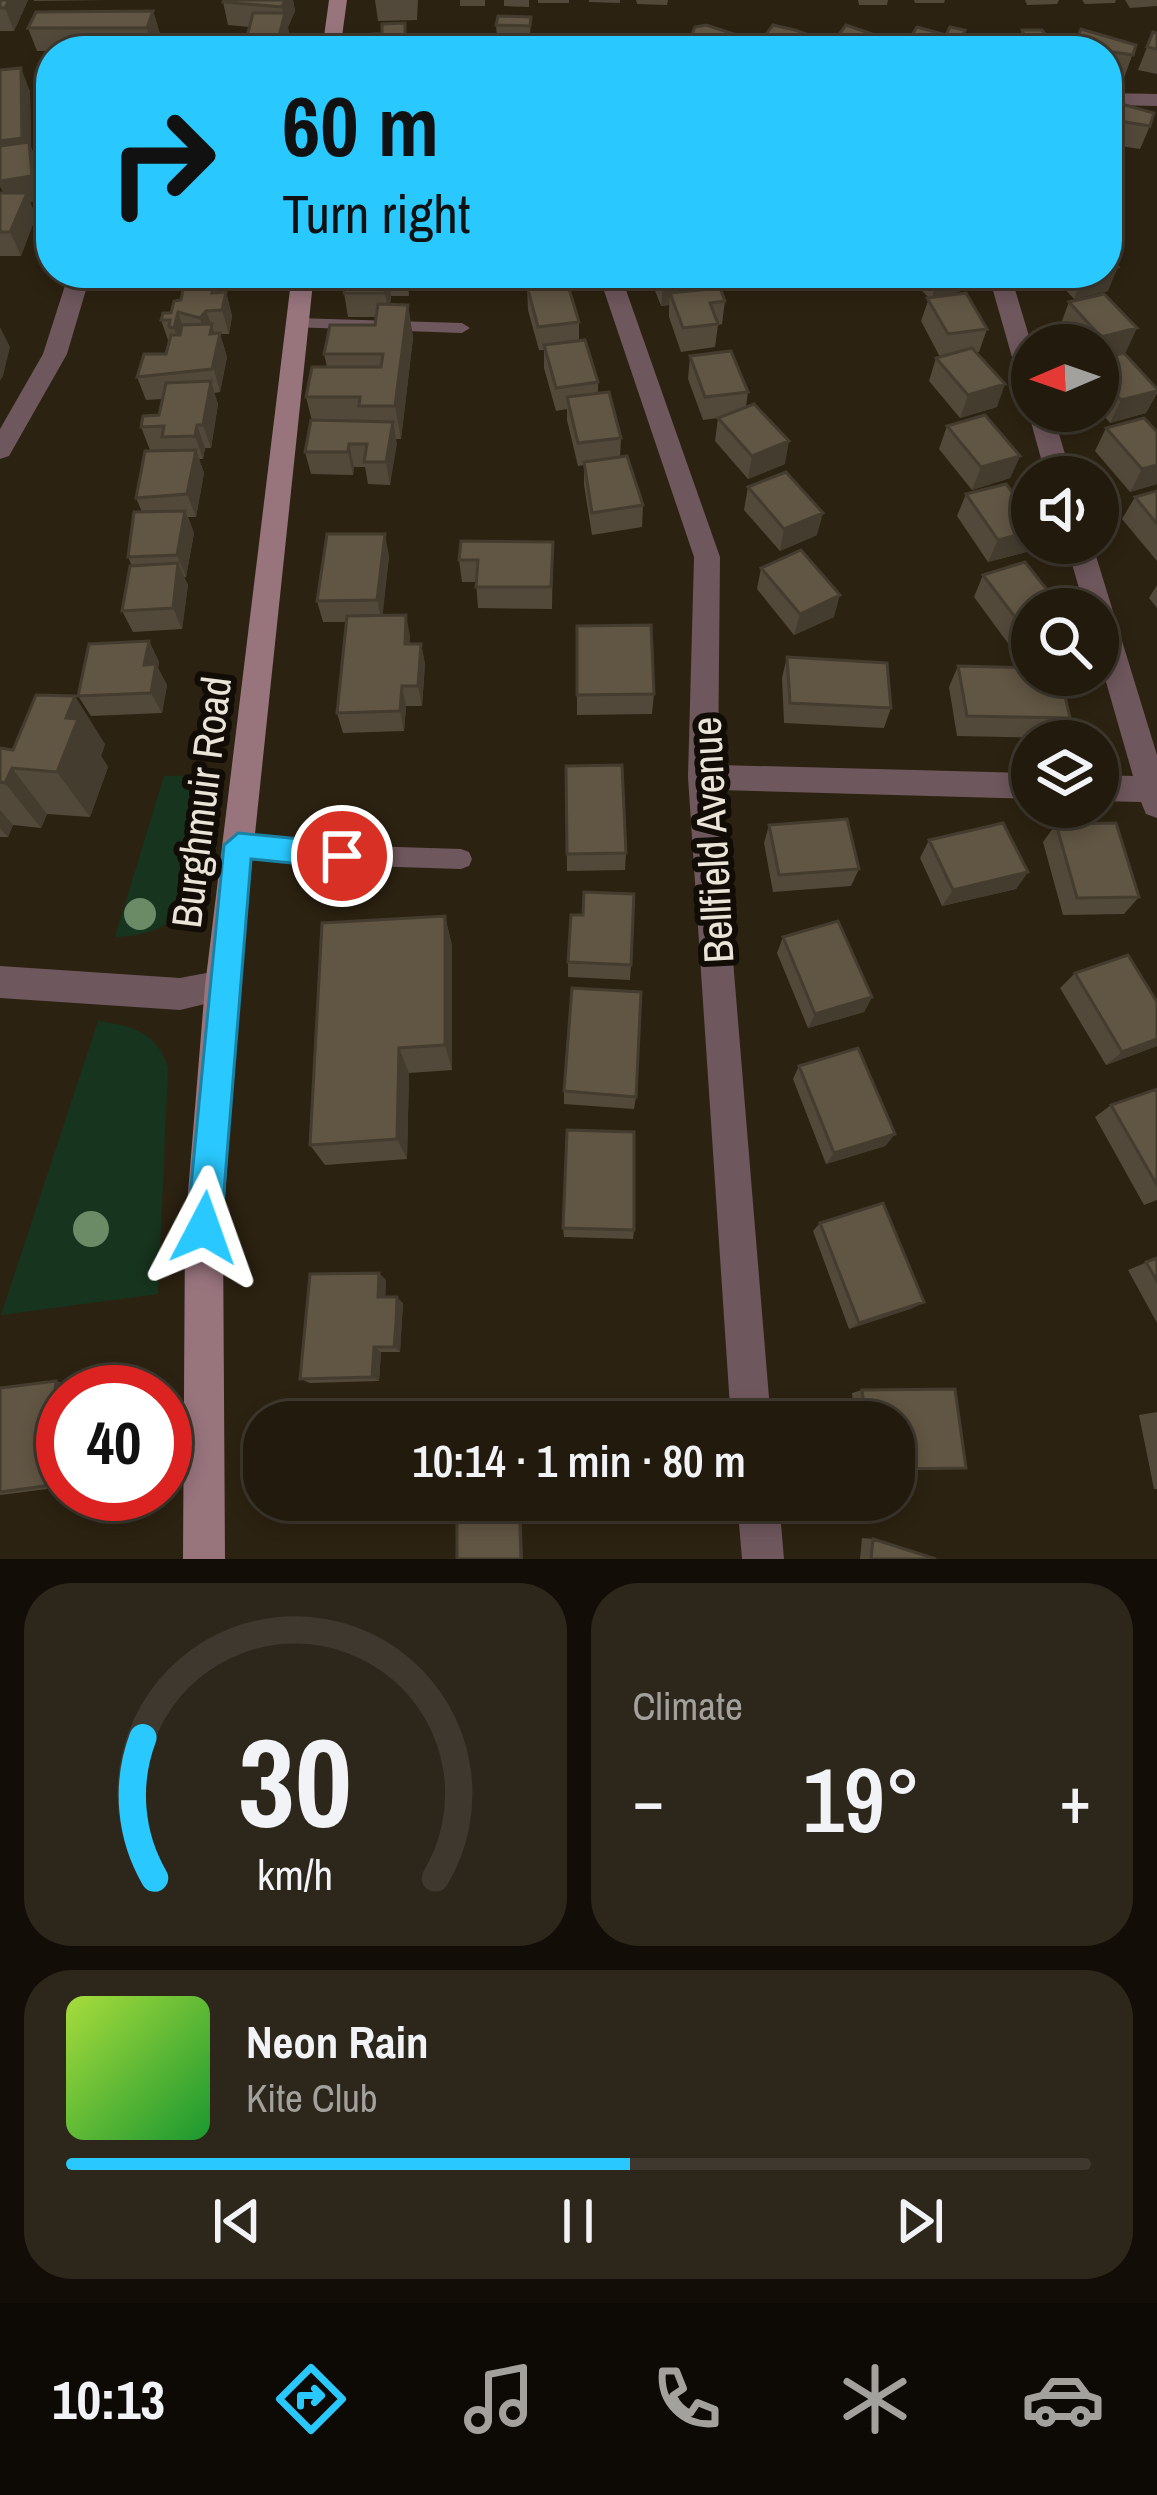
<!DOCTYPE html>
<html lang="en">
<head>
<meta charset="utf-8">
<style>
  :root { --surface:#211a0d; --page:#2d271b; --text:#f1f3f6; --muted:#a2a19d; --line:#3e382e; --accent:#29c8ff }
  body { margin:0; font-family:"Archivo Narrow",sans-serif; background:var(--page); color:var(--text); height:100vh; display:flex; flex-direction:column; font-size:45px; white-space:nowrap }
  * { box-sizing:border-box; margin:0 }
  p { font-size:39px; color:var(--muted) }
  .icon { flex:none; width:66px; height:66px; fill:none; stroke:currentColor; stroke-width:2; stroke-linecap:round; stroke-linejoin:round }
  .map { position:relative; height:1559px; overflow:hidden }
  .side { display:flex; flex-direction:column; gap:24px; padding:24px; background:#120e07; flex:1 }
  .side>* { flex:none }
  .top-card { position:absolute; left:36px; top:36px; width:1086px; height:252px; border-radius:48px; box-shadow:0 6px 18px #0003,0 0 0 3px var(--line); background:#29c8ff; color:#111; overflow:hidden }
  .needle { width:78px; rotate:268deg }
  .fabs { position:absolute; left:1011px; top:324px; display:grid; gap:24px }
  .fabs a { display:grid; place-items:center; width:108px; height:108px; border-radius:50%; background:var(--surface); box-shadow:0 6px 18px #0003,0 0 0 3px var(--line); font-size:60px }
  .speed { position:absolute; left:36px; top:1365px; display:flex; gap:24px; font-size:60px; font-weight:700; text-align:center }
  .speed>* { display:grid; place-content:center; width:156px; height:156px; border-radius:50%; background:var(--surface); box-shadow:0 6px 18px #0003,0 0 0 3px var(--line); line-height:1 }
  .speed .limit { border:18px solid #d22; background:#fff; color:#111 }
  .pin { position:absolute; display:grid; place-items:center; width:102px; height:102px; color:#fff; margin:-51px; border:6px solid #fff; border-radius:50%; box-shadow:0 3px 12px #0007 }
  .me { position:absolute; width:132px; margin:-66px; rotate:4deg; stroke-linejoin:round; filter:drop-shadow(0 0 9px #0008) }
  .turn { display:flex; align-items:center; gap:42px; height:252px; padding:0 48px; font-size:54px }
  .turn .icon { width:156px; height:156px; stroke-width:2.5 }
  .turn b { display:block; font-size:84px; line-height:102px }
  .big { font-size:90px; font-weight:600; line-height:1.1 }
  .side .tile { flex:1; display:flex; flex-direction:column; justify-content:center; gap:18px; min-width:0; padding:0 42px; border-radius:48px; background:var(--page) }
  .side .dial { align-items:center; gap:0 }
  .dial svg { height:312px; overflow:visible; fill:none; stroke:var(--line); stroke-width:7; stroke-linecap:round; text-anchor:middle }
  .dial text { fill:var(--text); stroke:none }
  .song { display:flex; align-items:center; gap:36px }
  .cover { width:144px; height:144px; border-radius:18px; background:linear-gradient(135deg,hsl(80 70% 55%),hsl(130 70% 35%)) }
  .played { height:12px; border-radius:6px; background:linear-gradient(90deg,var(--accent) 55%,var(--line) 55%) }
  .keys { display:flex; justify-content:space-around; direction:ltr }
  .heat { display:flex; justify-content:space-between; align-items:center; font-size:66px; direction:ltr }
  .side .tiles { flex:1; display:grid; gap:24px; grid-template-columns:1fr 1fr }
  .tile:last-child { grid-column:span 2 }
  .trip { position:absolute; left:243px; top:1401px; width:672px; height:120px; border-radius:48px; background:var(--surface); box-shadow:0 6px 18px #0003,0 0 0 3px var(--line); font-weight:600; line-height:120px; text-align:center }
  .tabs { display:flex; height:192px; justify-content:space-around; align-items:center; background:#0d0a05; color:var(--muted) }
  .tabs .icon { width:84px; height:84px }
  .tabs .selected { color:var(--accent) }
  .tabs b { font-size:54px; color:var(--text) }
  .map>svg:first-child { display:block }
  .green { fill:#17351e }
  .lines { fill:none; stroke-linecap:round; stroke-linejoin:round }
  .lane { fill:#6e575d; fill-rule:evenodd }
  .street { fill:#6e575d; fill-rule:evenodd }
  .secondary { fill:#98747d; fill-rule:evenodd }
  .tree { fill:#6b8a66 }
  .wall { fill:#53493a }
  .shaded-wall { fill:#443c2f }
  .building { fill:#615543; stroke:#443c2f; stroke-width:3 }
  .route { fill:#29c8ff; stroke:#1b82a6; stroke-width:3 }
  .labels { text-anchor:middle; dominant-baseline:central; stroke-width:12; stroke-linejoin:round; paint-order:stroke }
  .street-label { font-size:42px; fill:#eae3d8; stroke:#110c06 }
</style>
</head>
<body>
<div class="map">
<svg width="1157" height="1559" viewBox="0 0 1157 1559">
  <rect width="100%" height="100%" fill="#2c2211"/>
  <!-- green -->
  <path class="green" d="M212,775c-12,78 2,159 -97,162l49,-161z
    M98,1021c35,5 57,10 70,46l-10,227 -157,21z"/>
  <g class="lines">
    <!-- lane -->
    <path class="lane" d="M296,318l166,5 8,5 -8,5 -172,-6 -2,-4z
      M238,835l64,9 159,5 8,3 3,7 -3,7 -8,3 -159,-5 -72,-12 -3,-7 3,-7z"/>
    <!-- street -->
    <path class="street" d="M1107,93l50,1v12l-50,-1z
      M69,273h22l-24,81 -58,102 -9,3v-30l43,-75z
      M598,273h22l100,284 -2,208 314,8v26l-313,-9 52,632h-40l-43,-645 6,-220z
      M988,273h22l22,73v47l-12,-8z
      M1032,405v6h20l20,66h-26l-18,-66z
      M1066,543h26l65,212v63l-11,-4 -5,-12 -43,-1v-26l35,1 -35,-122v-45h-13z
      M0,966l180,12 42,-8 12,5 5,11 -5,11 -54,13 -180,-12z
      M737,1500h42l5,59h-42z"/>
    <!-- secondary -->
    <path class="secondary" d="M329,0h18l-7,51h-18z
      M292,273h22l-75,713 -16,243 2,330h-42l2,-330 20,-243z"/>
  </g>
  <!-- trees -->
  <g class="tree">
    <circle cx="140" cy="914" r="16"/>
    <circle cx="91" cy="1229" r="18"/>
  </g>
  <!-- wall -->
  <path class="wall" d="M0,0h28l-14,31h-14z
    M34,0h72l-72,1z
    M293,0l2,11 -7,16 1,9 -3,15h-41l4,-24 -21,-2 -5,-23z
    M375,0h43l-1,20 -39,1z
    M460,0h25v6h-25z
    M504,0h25v7l-25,-1z
    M538,0h31v3h-31z
    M589,0h31v3l-31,-1z
    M636,0h32l-1,5 -30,-1z
    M858,0h30l-1,5h-28z
    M914,0h31l-1,3h-29z
    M1025,0h34l-2,4 -30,1z
    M1082,0h34l-1,3 -30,1z
    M1125,0h32v6l-27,2z
    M153,11l7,23 -6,17h-117l-9,-23z
    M531,17l-1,21 -33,-1 -1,-12z
    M1081,29l55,16 -12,33 -17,-2v-25h-34z
    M965,30l-3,11 10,10h-67l2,-8z
    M1022,30l36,21h-81l3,-13 39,1z
    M1153,32l4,1v41l-19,-4z
    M815,37l-2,14h-54l1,-9z
    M834,41l62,10h-64z
    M687,45l60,6h-60z
    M1,70l29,21 1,56 7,18 4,35 -12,2 6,14 -15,40h-21v-63h4l-4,-7z
    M1107,100l43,26 -10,23 -33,-5z
    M184,273h55l-3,14h-17l1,5h6l6,24 -3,18h-9l7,23 -7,35 -6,1 4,11 -7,44h-6l-2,11h-4l5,14 -8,44h-8l6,16 -8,44h-2l4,8 -6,44 -49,3 -11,-21 10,-45 -4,-9 14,-45 -6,-14 31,-48h-17l-9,-23 18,-12 3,-16 -16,1 -9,-23 29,-23 3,-11 -8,-23 10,-7 10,-13 4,-22z
    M347,273h62v23h-18l-1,8 18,1 5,33 -12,101h-5l-6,46 -22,-1 -3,-17h-11l-1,8 -42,-1 -6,-22 7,-31 -6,-24 21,-30 -3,-13 51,-29 1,-8h-28l-4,-24z
    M512,273h43v8l-40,5z
    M648,273h51l1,17 25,11 -3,23 -4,1 -3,22 -34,5 -12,-35v-12l-8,1z
    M904,273h66l-6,17 -15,5 38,34 -8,23h-2l20,55 -37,11 -31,-37 7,-23 4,-1 -19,-36 8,-23z
    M1050,273h57l1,18 -34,8z
    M527,286l52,36v18l19,42v11l23,45 -1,19 23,48 -1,22 -50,8 -8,-50v-20l-6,1 -11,-46v-11l-11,2 -12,-43v-18h-5l-11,-40z
    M1069,302l57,50 -28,-7h-21l-17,-19z
    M690,356l58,36 -2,15 39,57 -37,15 -33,-38 3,-23 -15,2 -15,-41z
    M1098,359l59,30v4l-11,20 -36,10 -12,-14z
    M947,426l73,30 -10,22 -38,12 -33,-41z
    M1106,428l51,4v52l-27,8 -35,-41z
    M748,487l69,48 -37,16 -36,-41z
    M1157,491v70l-35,-42 13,-22z
    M966,494l67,49 -3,8 -42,11 -31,-46z
    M553,542l-1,67 -74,-1 -2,-26h-14l-3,-22z
    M389,556l-7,60 24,-1 4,29h11l4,20 -3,42h-16l-2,25 -61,2 -6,-20 9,-91h-23l-6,-21z
    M761,568l73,49 -40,18 -37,-46z
    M983,575l49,34v30l-22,7 -36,-49z
    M1157,585v23l-8,-10z
    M577,626l77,68 -2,20 -75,1z
    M149,641l10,21 -1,6 9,17 -5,28 -71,3 -13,-20z
    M787,657l104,51 -7,20 -100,-5 -2,-45z
    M958,666l112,52 -12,20 -101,-2 -8,-49z
    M105,744l-4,12 7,11 -18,50 -43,-3 -6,14 -28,-3 -5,12h-8v-89l13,2z
    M566,766l60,87 -1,17 -58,1z
    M1056,824l83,73 -15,17 -61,1 -20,-73z
    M769,825l90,44 -8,17 -78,6 -9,-49z
    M929,840l99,32 -12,17 -74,17 -22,-48z
    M445,916l7,30v124l-43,3 -2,86 -82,6 -15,-20z
    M783,937l89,60 -8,15 -56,16 -31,-75z
    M568,962l63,3 -1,15 -62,-3z
    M1075,973l82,29v44l-51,19 -46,-77z
    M799,1066l96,68 -10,12 -59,18 -33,-85z
    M1157,1089v111l-13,5 -49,-88 16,-12z
    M564,1091l72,6 -2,12 -70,-5z
    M820,1223l104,79 -11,6 -64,21 -36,-98z
    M563,1228l71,2 -1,9 -69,-2z
    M1157,1258v65l-29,-53z
    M386,1280l-1,17 18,6 -3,49h-19l-2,29 -69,2 -10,-4z
    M74,1386l-11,6v95l-63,8v-107z
    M862,1390l104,78 -72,2v-48h-39l-3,-29z
    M1157,1412v77h-3l-15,-74z
    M862,1538l11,1 63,20h-76z"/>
  <!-- shaded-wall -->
  <path class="shaded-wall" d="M9,0h19l-14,31 -9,-23z
    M285,0h8l2,11 -7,16 1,9 -3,15h-6l-2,-11 6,-24 -2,-9z
    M153,11l7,23 -6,17 -7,-23z
    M21,68l9,23 1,56 7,18 4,35 -12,2 6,14 -15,40 -11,-24 -1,-27 -9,-19v-45z
    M1118,267l-10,24 -34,8 10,-24 23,-2v-3z
    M388,273l3,23 -2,20 -4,-23z
    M405,273h4v23z
    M952,273h18l-6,17 -33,11 7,-24z
    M701,277l-3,24 -28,-8 -1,12 -8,1 2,-24z
    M226,292l6,24 -3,18 -7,-24z
    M408,305l5,33 -12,101 -6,-33z
    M206,311l12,31 2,-9 7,24 -7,35 -20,-74z
    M178,312l8,23 -4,17 -8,-24z
    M0,327l10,20 -7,29 -3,5z
    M1137,328l-11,24 -28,6v-13l3,-8z
    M211,381l7,23 -7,44 -8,-23z
    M1005,384l-8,23 -37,11 8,-23z
    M1157,391l-11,22 -36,10 11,-23z
    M393,422l4,22 -7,41 -4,-23z
    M197,425l8,23 -2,11 -8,-23z
    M789,441l-4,23 -37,15 4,-23z
    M349,444l5,23 -1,8 -5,-23z
    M196,450l8,23 -8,44 -9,-23z
    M1020,456l-10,22 -38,12 9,-23z
    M1157,465v19l-27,8 12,-23z
    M185,511l9,22 -8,44 -9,-22z
    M823,513l-6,22 -37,16 4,-22z
    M1032,531l1,12 -3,8 -42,11 10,-22z
    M385,534l4,22 -7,66 -5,-22z
    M178,563l10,22 -6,44 -9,-21z
    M840,595l-6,22 -40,18 6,-21z
    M406,615l4,21 -1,28 -4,-20z
    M1032,622v17l-22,7 11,-21z
    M149,641l10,21 -1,6 9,17 -5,28 -11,-20 -7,-28z
    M421,644l4,20 -3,42 -4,-20z
    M402,686l4,20 -2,25 -4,-20z
    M75,696l30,48 -4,12 7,11 -18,50 -33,-45 9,-54z
    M12,768l35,46 -6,14 -36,-45z
    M0,810l13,15 -5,12 -8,-9z
    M1028,872l-12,17 -74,17 11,-16z
    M445,916l7,30v124l-7,-25z
    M872,997l-8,15 -56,16 7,-14z
    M1157,1039v7l-51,19 16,-13z
    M399,1048l10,25 -2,86 -10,-20z
    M895,1134l-10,12 -59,18 8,-11z
    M379,1273l7,7 -1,24 -7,-7z
    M397,1297l6,6 -3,49 -6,-5z
    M924,1302l-11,6 -64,21 10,-6z
    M374,1347l7,5 -2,29 -7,-4z
    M56,1381l18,5 -1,6h-10v95l-18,-1z
    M519,1500h2l2,59h-2z"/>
  <!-- building -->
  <path class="building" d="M0,0h9l-4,8h-5z
    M224,0h61l-3,7 -59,-5z
    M153,11l-6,17h-119l8,-16z
    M253,13h32l-7,27h-32z
    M498,16l33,1 -1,9 -34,-1z
    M405,23v21l-5,1 -1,-7 -26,1v-5h9v-10z
    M706,25l43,14 -5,11 -14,1 -43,-6 8,-18z
    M773,25l22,5 20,7 -10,14 -45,-9z
    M846,25l52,18 -6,8h-13l-45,-10z
    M917,27l29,8 4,-8 15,3 -5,10 14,4 -3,7h-20l-44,-8z
    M1081,29l55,16 -3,10 -59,-9z
    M1022,30h20l16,21h-73l-5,-13 46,1z
    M1153,32l4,1v16l-10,-2z
    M399,38v13h-30l1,-12z
    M630,38l46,4 -1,9h-48z
    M564,39l32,12h-42z
    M277,45l-1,6h-31l1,-5z
    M21,68l1,70 -22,3v-71z
    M1107,100l47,13 -4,13 -43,-7z
    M29,142l3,34 -32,5v-35z
    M0,193h27l-17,39h-10z
    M1107,256l11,11 -11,3z
    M347,273h41l-3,20h-41z
    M659,273h40l2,4 -38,5z
    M215,277l-3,16 14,-1 -4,18 -16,1 -6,7 -22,-6 -4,16 -5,-1 1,-7h-9l2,-7h8l3,-12 7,-1 4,-22z
    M567,282l12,40 -41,5 -11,-41z
    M720,288l5,13 -15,2 8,21 -35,4 -13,-35z
    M966,293l21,36 -39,5 -21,-36z
    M1104,294l33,34 -36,9 -32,-35z
    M378,304l30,1 -13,101h-36l1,-9h-54l6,-30h69l2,-13h-59l6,-29h45z
    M212,324l-2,10 10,-1 -8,36 -75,8 7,-23h22l5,-19h9l2,-10z
    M585,340l13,42 -42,6 -12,-43z
    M972,348l33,36 -37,11 -32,-37z
    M731,351l17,41 -43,5 -15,-41z
    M1124,353l33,36v2l-36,9 -23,-26v-15z
    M211,381l-8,44h-6l-2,11 -33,1 2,-11 -23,1 2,-11 16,-1 7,-32z
    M609,392l12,46 -43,5 -11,-46z
    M754,404l35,37 -37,15 -34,-38z
    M985,415l35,41 -39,11 -34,-41z
    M1144,418l13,14v33l-15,4 -36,-41z
    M311,420l82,2 -7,40h-22l3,-18h-18l-1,8h-43z
    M196,450l-9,44 -51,4 9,-47z
    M627,456l16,49 -51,8 -8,-51z
    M786,472l37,41 -39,16 -36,-42z
    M1006,484l26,34v13l-34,9 -32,-46z
    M1157,491v33l-22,-27z
    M185,511l-8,44 -49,2 6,-45z
    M327,534h58l-8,66 -60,1z
    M461,541l92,1 -2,45h-75l2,-27h-19z
    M801,550l39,45 -40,19 -39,-46z
    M1025,562l37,47h-30v13l-11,3 -38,-50z
    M178,563l-5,45 -51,3 8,-45z
    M406,615l-1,29h16l-3,42h-16l-2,25 -63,2 10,-97z
    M651,625l3,69 -77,1v-69z
    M149,641l-5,24 12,-1 -5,29 -73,3 11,-52z
    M787,657l100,6 4,45 -101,-5z
    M958,666l74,2v7h28l10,43 -103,-2z
    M36,695l39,1 -9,22 12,1 -21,53 -45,-4 -7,15 -5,-1v-34l13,2z
    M622,765l4,88 -59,1 -1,-88z
    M847,819l12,50 -80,6 -10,-50z
    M1003,823l25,49 -75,18 -24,-50z
    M1116,823l23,74 -62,1 -21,-74z
    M584,892l50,2 -3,71 -63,-3 3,-47h12z
    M445,916v129l-46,3 -2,91 -87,6 12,-222z
    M838,921l34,76 -57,17 -32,-77z
    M1128,955l29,47v37l-35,13 -47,-79z
    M572,988l69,4 -5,105 -72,-6z
    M858,1048l37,86 -61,19 -35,-87z
    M1157,1089v96l-46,-80z
    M567,1130l67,2v98l-71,-2z
    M883,1203l41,99 -65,21 -39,-100z
    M1157,1258v23l-11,-19z
    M379,1273l-1,24h19l-1,26 -2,24h-20l-2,30 -72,2 10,-105z
    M56,1381l-11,105 -45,6v-104z
    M955,1389l11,79 -72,1v-47h-28l-4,-32z
    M457,1500h62l2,59h-64z
    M873,1539l63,20h-65z"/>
  <!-- route -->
  <path class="route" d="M238,833l104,10 14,13 -14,12 -91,-9 -30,369 -5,12 -12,5 -12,-5 -5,-12 37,-383z"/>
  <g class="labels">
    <!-- street labels -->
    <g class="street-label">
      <text transform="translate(201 802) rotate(-83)">Burghmuir Road</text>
      <text transform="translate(712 840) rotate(-93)">Bellfield Avenue</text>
    </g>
  </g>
</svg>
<div class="fabs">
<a><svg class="needle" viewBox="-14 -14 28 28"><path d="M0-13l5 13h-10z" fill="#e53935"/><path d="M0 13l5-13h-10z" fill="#a2a19d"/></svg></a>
<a><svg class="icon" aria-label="sound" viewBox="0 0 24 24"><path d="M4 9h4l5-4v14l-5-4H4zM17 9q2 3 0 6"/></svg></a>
<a><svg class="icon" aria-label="search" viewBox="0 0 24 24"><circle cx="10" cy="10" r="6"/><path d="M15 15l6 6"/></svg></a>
<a><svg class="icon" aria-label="layers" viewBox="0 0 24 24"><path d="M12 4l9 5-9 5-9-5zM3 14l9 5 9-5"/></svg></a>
</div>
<div class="speed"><div class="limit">40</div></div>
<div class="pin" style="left:342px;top:856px;background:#d93025"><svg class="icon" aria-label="arrive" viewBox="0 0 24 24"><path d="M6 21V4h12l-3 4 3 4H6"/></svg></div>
<svg class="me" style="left:204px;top:1228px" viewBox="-20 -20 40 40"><path d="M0-17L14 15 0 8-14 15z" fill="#29c8ff" stroke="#fff" stroke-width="4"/></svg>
<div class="trip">10:14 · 1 min · 80 m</div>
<div class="top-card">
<div class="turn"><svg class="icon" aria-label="right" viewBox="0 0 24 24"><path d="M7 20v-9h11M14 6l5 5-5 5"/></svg><div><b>60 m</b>Turn right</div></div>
</div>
</div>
<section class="side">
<div class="tiles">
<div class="tile dial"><svg viewBox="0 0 100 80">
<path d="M14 69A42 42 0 1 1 86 69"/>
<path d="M14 69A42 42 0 0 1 11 33" stroke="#29c8ff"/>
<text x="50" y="56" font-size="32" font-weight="700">30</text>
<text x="50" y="72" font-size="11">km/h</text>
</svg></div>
<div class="tile"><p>Climate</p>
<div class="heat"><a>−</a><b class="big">19°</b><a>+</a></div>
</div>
<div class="tile">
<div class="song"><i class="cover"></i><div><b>Neon Rain</b><p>Kite Club</p></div></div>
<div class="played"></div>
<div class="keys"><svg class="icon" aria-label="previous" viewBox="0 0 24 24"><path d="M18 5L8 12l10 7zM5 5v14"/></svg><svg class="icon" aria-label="pause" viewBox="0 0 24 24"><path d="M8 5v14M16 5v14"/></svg><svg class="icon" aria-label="next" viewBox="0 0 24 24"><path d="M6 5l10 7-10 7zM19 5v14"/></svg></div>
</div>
</div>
</section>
<nav class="tabs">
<b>10:13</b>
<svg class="icon selected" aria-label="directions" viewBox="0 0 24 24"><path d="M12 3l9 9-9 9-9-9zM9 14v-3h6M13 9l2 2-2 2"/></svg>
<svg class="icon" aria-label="music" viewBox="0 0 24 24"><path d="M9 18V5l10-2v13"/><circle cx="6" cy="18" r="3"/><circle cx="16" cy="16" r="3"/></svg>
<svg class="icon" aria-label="phone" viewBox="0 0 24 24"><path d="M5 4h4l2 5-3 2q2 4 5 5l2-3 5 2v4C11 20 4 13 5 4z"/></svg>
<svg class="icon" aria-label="climate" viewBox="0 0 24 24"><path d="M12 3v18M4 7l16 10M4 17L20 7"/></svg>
<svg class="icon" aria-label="car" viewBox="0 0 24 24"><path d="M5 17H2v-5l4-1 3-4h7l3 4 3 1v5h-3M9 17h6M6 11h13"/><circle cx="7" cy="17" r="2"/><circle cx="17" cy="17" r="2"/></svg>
</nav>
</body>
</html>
